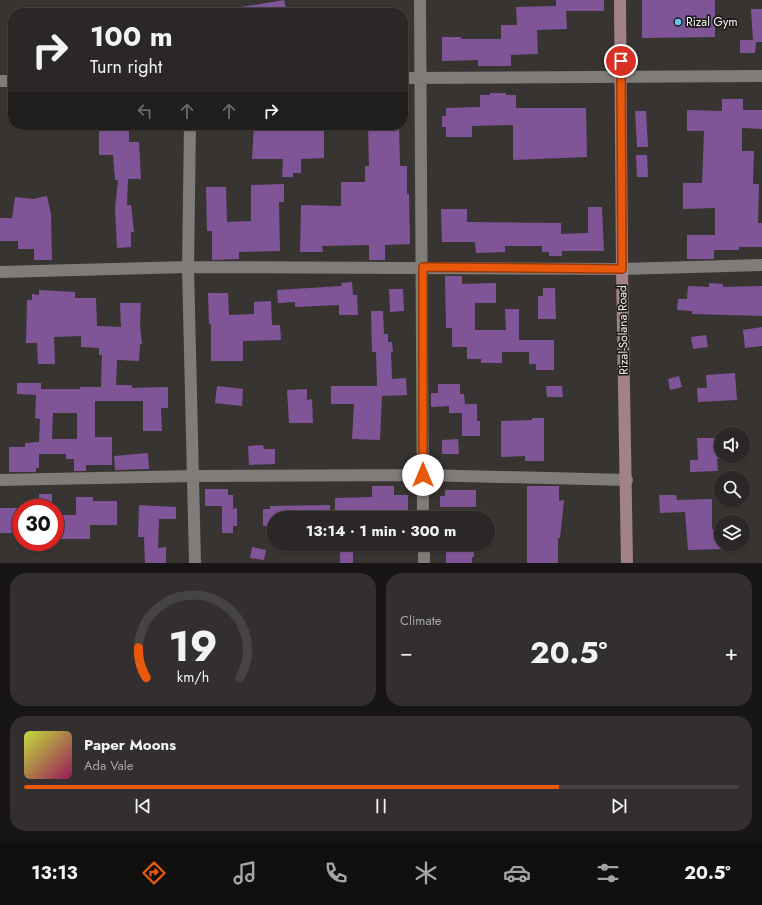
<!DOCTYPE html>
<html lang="en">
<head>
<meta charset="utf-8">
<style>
  :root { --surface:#2a2726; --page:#322f2e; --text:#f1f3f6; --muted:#a5a5a7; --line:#464443; --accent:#ea580c }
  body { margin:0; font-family:Jost,sans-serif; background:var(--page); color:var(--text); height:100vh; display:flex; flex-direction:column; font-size:15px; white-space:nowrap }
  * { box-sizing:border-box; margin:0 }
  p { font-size:13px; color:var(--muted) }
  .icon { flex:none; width:22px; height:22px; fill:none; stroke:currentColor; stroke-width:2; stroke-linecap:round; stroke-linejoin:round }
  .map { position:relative; height:563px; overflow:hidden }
  .sheet { display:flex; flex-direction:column; gap:10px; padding:10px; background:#171515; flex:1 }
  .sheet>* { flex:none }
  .guide { position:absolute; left:8px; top:8px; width:400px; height:122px; border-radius:16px; box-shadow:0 1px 3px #0004,0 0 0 1px var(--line); background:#2a2726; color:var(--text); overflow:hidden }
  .controls { position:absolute; left:714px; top:427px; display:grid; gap:8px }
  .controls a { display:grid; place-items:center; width:36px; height:36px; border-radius:50%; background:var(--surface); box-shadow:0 1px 3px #0004,0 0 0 1px var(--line); font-size:20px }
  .speed { position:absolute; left:12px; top:499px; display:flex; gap:8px; font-size:20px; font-weight:700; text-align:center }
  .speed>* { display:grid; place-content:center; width:52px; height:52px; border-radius:50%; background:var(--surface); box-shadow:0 1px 3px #0004,0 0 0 1px var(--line); line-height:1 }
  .speed .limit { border:6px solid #d22; background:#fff; color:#111 }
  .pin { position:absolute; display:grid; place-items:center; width:34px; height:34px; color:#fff; margin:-17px; border:2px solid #fff; border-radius:50%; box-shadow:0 1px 4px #0007 }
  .me { position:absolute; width:44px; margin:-22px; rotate:0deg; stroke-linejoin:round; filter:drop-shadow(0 0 3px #0008) }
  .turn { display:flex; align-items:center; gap:14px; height:84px; padding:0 16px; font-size:18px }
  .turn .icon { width:52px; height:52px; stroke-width:2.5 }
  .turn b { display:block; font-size:28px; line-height:34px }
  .lanes { display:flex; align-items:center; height:38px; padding:0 16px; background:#0003; justify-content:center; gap:20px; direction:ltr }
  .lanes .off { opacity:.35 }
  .big { font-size:30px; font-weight:700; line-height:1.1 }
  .sheet .card { flex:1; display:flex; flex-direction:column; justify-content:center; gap:6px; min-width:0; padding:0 14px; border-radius:16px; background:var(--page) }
  .sheet .dial { align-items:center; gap:0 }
  .dial svg { height:104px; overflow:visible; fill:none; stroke:var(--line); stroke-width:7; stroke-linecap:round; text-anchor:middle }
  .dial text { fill:var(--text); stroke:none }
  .song { display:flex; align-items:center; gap:12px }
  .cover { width:48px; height:48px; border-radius:6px; background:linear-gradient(135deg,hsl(70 70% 55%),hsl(330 70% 35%)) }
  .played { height:4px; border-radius:2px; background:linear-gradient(90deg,var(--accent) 75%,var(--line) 75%) }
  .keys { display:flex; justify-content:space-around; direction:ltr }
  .heat { display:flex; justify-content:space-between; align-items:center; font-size:22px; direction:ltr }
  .sheet .tiles { flex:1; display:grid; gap:10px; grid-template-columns:1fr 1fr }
  .card:last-child { grid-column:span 2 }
  .trip { position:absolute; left:267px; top:511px; width:228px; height:40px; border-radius:20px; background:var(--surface); box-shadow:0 1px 3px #0004,0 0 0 1px var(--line); font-weight:700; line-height:40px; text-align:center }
  .tab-bar { display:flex; height:64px; justify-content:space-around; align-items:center; background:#11100f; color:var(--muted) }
  .tab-bar .icon { width:28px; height:28px }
  .tab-bar .on { color:var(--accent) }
  .tab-bar b { font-size:18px; color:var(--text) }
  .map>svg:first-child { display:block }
  .building { fill:#805598; fill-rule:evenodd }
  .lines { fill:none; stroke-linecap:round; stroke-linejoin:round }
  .street { stroke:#807c7a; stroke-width:12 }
  .secondary { stroke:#a18286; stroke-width:12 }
  .route-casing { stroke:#983908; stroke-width:10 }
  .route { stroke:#ea580c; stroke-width:7 }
  .poi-dot { fill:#65c5ee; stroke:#1e1c1b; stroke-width:1.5 }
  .labels { text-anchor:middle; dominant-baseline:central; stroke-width:3.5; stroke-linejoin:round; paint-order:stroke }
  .poi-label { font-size:12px; fill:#f6f3f2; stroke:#1e1c1b; text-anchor:start }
  .street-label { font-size:12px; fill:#f6f3f2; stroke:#1e1c1b }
</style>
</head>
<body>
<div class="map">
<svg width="762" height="563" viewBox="0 0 762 563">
  <rect width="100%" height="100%" fill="#383432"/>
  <!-- building -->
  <path class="building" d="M284,0l3,13h-45l-1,-6z
    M556,0h48v11h-38l1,18 -30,1 1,24 -27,1v11h-33v-6l-36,1v-24h19v2h40v-14h16l-1,-18 40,-1z
    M642,0h73v37l-73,1z
    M751,9h11v33h-6l-1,11h-15v-13h13z
    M490,93h16v2h10v13h70l1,49 -74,3v-35l-41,1v11h-26v-10h-4v-11h4v-8l34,-1v-12h10z
    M722,99h21v11h19v19l-20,-1v23h12l-1,33h6l-1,39h4v24h-23v3h-25v9h-27v-24h28v-27l-32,1v-26h19l1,-24 1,-28h-17v-21l35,1z
    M635,111h11l2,36h-11z
    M99,125h30v17h10l2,37h-13l-1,26h4l3,27h-3v15l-14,1 -2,-39 3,-29h-3l-2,-25h-14z
    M254,125h70v33l-23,1v14h-8v4h-11l1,-18h-31z
    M368,125h31l1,41h7v28h2l1,50 -25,1v15h-16v-15l-47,1 1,6h-22l-1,-1 1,-46 40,1v-24h24v-16h4z
    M636,155h11l1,22h-11z
    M284,184v18h-5l1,49 -41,1v7l-27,1v-29h-5l-1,-44h20l1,35 24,-1v-36z
    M47,196l4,18 1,46h-18v-11h-16v-8h-18v-23h12l3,-21 18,2z
    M588,207h14l2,44h-42v5h-13v-4h-7v-6h-37v6l-29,1 -1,-11h-33l-1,-33h26v13l94,1v11l27,-1z
    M445,276h17v8l34,-1v20h-21v27h31l-1,-21h14v31h35v30h-18v-6h-7v-12h-27v11h-21v-4h-14v-12h-15v-19h-6z
    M352,282l1,13h4l1,20h-19v-10l-44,2v-5l-17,1 -1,-13 65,-4 -1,-3z
    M709,283l14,1v3l39,-1v30l-70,-2v-3l-15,-1 1,-11h9l1,-13 21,1z
    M543,288h12l1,31h-18v-23h5z
    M389,289h14l1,22 -14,1z
    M39,290l36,2v6h21l1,28 24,1 -1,-24h21l-1,22 2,19h-2l-1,17 -22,-1 -1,25h16v3l36,-1v21h-7l1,23h-19v-30h-48v36h17v28h-26v6h-12v-12h-8v-5h-27v14h-3v4h-27v-25h16v-4l14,-1 1,-23 -5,-1 1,-23 -19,-1v-11h24v6h39v-2h21v-2l1,-30h-3v-7l-18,-1v-11l-27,1 1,27h-17l-1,-21h-11l1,-43h5v-6l7,1zM53,413h24v26h-25z
    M208,293h20l1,22 25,-1v-12l17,-1 1,24h8l1,15 -38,1v20h-32v-37h-2z
    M371,311h12l1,23h4v8h4l1,10h-2l1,27 14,-1 1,17 -25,1 -2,44 -28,-1 2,-35h-23v-18h46l-1,-34h-4z
    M762,327v19l-17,2 -2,-18z
    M706,335l2,12 -15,2 -2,-12z
    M735,373l2,27 -39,2 -1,-14h10l-1,-13z
    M679,376l3,11 -12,3 -2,-11z
    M438,384h22v10h4l1,10h12v17h3v15h-18v-23h-13v-7l-18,1v-14h7z
    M217,386l26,3 -1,17 -27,-3z
    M546,386h16l1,11h-16z
    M307,389v11l5,-1 1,24h-24l-2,-33z
    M532,418h12v43h-19v-5l-24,1v-36l31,-1z
    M697,438h24v21h-4l1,12 -28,1v-12h8z
    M458,439l1,15h-17v-14z
    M263,445l1,4h11v15l-26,1 -1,-19z
    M148,453l1,16 -34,1 -1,-14z
    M372,486h22v9h14v16h-12v7h-24v-5h-37v-15l37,-1z
    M527,486h32v15l5,-1 -4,38h-2v25h-31z
    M205,489h23v6h5v14l4,-1v18h-4v7h-11v-27h-17z
    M445,490h31v17h-36v-11h5z
    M39,494h13v14h-13z
    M659,495h17l1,5 35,-1v30l9,-1v21l-33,1 -3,-38 -25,1z
    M76,497h17v4h24v24h-27v14h-29l-1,-24h16z
    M139,505l37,2v12h-17l-1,29 8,-1v16h-21l-1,-26h-6z
    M330,505v13h-56v8h-11v-17h7v-3z
    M0,508h21v17h-7v8h-14z
    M456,544h18v13h-2v6h-26v-13h10z
    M252,547l14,3 -2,10 -14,-2z
    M340,549h13v14h-13z"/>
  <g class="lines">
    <!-- street -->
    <path class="street" d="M420,0l3,518
      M403,78l359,-2
      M0,81h13
      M190,125l-2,142 7,296
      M0,272l188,-5 434,2 140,-4
      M0,480l194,-4 229,-1 204,5
      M424,544v19"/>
    <!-- secondary -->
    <path class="secondary" d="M620,0l2,269 5,294"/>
  </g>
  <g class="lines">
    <!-- route casing -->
    <g class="route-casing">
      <path id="route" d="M423,475v-208l199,2 -1,-208"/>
    </g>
    <!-- route -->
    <use href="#route" class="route"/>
  </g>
  <!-- markers -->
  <circle class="poi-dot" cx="678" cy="22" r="4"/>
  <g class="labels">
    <!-- poi labels -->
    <g class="poi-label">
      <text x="686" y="22">Rizal Gym</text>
    </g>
    <!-- street labels -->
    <g class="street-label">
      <text transform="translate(623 330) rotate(-91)">Rizal-Solana Road</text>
    </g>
  </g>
</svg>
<div class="controls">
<a><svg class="icon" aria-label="sound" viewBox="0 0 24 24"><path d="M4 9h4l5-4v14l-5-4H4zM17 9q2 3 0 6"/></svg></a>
<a><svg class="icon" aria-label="search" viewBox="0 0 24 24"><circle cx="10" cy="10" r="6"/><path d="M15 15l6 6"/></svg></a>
<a><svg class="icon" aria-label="layers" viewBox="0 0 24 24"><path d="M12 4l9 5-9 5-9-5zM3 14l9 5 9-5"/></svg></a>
</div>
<div class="speed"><div class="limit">30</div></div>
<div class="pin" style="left:621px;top:61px;background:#d93025"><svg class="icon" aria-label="arrive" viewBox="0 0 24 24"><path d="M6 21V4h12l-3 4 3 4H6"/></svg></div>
<svg class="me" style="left:423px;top:475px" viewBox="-20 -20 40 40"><circle r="19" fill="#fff"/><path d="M0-13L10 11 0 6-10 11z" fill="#ea580c"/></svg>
<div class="trip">13:14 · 1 min · 300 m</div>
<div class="guide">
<div class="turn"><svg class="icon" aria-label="right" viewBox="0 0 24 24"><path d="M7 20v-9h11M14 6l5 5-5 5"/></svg><div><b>100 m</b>Turn right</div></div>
<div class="lanes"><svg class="icon off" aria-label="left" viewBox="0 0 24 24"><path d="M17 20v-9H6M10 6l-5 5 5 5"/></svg><svg class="icon off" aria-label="ahead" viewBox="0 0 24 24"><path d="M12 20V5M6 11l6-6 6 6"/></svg><svg class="icon off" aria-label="ahead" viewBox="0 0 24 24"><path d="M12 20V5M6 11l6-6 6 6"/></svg><svg class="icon" aria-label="right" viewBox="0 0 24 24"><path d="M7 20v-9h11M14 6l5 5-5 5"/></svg></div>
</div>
</div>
<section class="sheet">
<div class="tiles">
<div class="card dial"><svg viewBox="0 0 100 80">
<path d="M14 69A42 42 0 1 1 86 69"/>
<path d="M14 69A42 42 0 0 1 8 46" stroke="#ea580c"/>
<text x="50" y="56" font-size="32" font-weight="700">19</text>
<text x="50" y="72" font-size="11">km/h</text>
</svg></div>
<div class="card"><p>Climate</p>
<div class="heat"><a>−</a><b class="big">20.5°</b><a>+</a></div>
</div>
<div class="card">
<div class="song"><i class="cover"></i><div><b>Paper Moons</b><p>Ada Vale</p></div></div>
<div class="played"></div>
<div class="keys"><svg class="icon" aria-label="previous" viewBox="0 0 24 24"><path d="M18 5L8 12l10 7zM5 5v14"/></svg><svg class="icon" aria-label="pause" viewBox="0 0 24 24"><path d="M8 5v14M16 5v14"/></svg><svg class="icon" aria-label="next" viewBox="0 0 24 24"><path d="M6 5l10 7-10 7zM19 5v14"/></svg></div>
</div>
</div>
</section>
<nav class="tab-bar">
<b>13:13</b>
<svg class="icon on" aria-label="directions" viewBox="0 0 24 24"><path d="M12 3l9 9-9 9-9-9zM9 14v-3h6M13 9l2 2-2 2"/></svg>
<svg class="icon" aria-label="music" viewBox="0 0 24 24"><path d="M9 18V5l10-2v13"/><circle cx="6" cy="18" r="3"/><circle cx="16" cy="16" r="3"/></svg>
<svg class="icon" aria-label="phone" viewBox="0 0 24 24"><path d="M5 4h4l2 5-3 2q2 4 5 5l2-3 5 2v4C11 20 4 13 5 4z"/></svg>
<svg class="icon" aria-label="climate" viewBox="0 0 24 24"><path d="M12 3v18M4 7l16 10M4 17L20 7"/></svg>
<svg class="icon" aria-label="car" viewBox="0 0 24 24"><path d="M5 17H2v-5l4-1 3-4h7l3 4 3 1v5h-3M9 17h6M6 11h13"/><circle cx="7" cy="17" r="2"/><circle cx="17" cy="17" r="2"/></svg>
<svg class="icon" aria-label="filters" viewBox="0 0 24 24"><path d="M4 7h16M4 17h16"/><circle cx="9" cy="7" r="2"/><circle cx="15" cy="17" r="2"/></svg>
<b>20.5°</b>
</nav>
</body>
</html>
